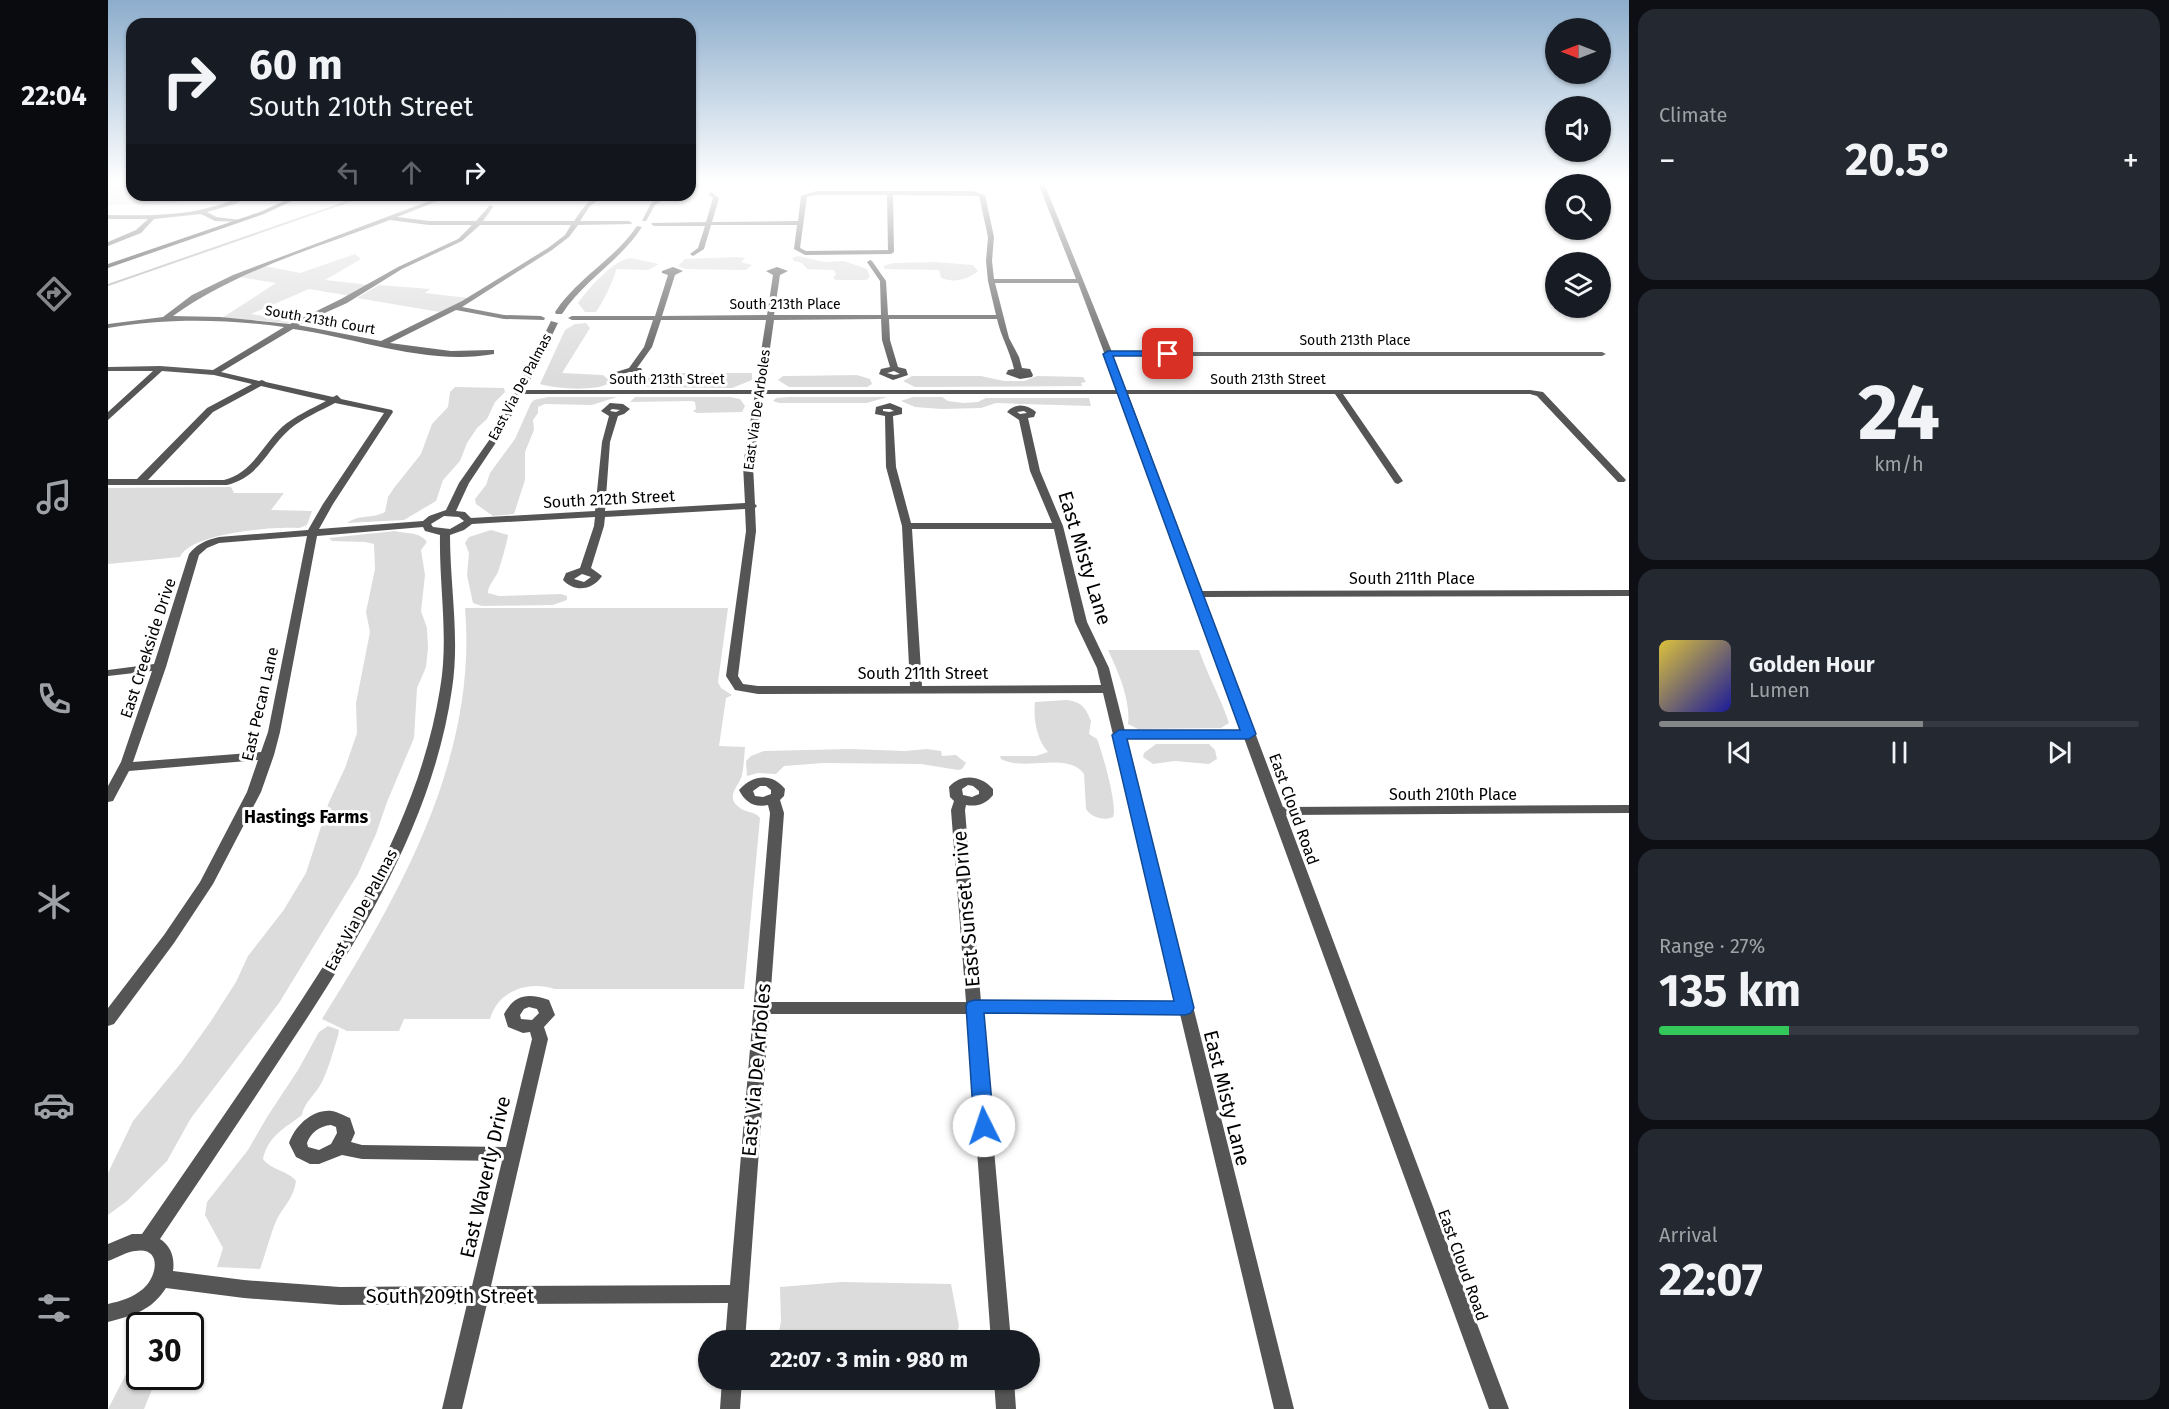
<!DOCTYPE html>
<html lang="en">
<head>
<meta charset="utf-8">
<style>
  :root { --surface:#171b24; --page:#242831; --text:#f1f3f6; --muted:#9ea1a6; --line:#363941; --accent:#858687 }
  body { margin:0; font-family:"Fira Sans",sans-serif; background:var(--page); color:var(--text); height:100vh; display:flex; flex-direction:column; font-size:22px; white-space:nowrap }
  * { box-sizing:border-box; margin:0 }
  p { font-size:20px; color:var(--muted) }
  .icon { flex:none; width:33px; height:33px; fill:none; stroke:currentColor; stroke-width:2; stroke-linecap:round; stroke-linejoin:round }
  .map { position:relative; flex:1; overflow:hidden }
  .drawer { display:flex; flex-direction:column; gap:9px; padding:9px; background:#0d0f14; width:540px }
  .drawer>* { flex:none }
  .hud { position:absolute; left:18px; top:18px; width:570px; height:183px; border-radius:18px; box-shadow:0 2px 4px #0004; background:#171b24; color:var(--text); overflow:hidden }
  .needle { width:39px; rotate:270deg }
  .controls { position:absolute; left:1437px; top:18px; display:grid; gap:12px }
  .controls a { display:grid; place-items:center; width:66px; height:66px; border-radius:50%; background:var(--surface); box-shadow:0 2px 4px #0004; font-size:30px }
  .speed { position:absolute; left:18px; top:1312px; display:flex; gap:12px; font-size:30px; font-weight:700; text-align:center }
  .speed>* { display:grid; place-content:center; width:78px; height:78px; border-radius:50%; background:var(--surface); box-shadow:0 2px 4px #0004; line-height:1 }
  .speed .limit { border:3px solid #111; border-radius:9px; background:#fff; color:#111 }
  .pin { position:absolute; display:grid; place-items:center; width:51px; height:51px; color:#fff; margin:-26px; border-radius:12px; box-shadow:0 3px 9px #0006 }
  .me { position:absolute; width:66px; margin:-33px; rotate:356deg; stroke-linejoin:round; filter:drop-shadow(0 0 4px #0008) }
  .turn { display:flex; align-items:center; gap:21px; height:126px; padding:0 24px; font-size:27px }
  .turn .icon { width:78px; height:78px; stroke-width:2.5 }
  .turn b { display:block; font-size:42px; line-height:51px }
  .lanes { display:flex; align-items:center; height:57px; padding:0 24px; background:#0003; justify-content:center; gap:30px; direction:ltr }
  .lanes .off { opacity:.35 }
  .big { font-size:45px; font-weight:700; line-height:1.1 }
  .drawer .card { flex:1; display:flex; flex-direction:column; justify-content:center; gap:9px; min-width:0; padding:0 21px; border-radius:18px; background:var(--page) }
  .drawer .dial { align-items:center; gap:0 }
  .dial b { font-size:78px; line-height:1 }
  .song { display:flex; align-items:center; gap:18px }
  .cover { width:72px; height:72px; border-radius:9px; background:linear-gradient(135deg,hsl(50 70% 55%),hsl(240 70% 35%)) }
  .played { height:6px; border-radius:3px; background:linear-gradient(90deg,var(--accent) 55%,var(--line) 55%) }
  .keys { display:flex; justify-content:space-around; direction:ltr }
  .heat { display:flex; justify-content:space-between; align-items:center; font-size:33px; direction:ltr }
  .charge { height:9px; border-radius:4px; background:linear-gradient(90deg,#34c759 27%,var(--line) 0) }
  .trip { position:absolute; left:590px; top:1330px; width:342px; height:60px; border-radius:30px; background:var(--surface); box-shadow:0 2px 4px #0004; font-weight:700; line-height:60px; text-align:center }
  main { display:flex; flex:1; min-height:0 }
  .tab-bar { display:flex; flex-direction:column; width:108px; justify-content:space-around; align-items:center; background:#090b0e; color:var(--muted) }
  .tab-bar .icon { width:42px; height:42px }
  .tab-bar .selected { color:var(--accent) }
  .tab-bar b { font-size:27px; color:var(--text) }
  .map>svg:first-child { display:block }
  .green { fill:#dcdcdc }
  .lines { fill:none; stroke-linecap:round; stroke-linejoin:round }
  .stream { stroke:#a3a3a3; stroke-width:2 }
  .street { fill:#555; fill-rule:evenodd }
  .secondary { fill:#222; fill-rule:evenodd }
  .route { fill:#1a73e8; stroke:#114b97; stroke-width:1.5 }
  .labels { text-anchor:middle; dominant-baseline:central; stroke-width:6; stroke-linejoin:round; paint-order:stroke }
  .far-street-label { font-size:14px; fill:#000; stroke:#fff }
  .street-label { font-size:16px; fill:#000; stroke:#fff }
  .neighbourhood-label { font-size:18px; font-weight:bold; fill:#000; stroke:#fff }
  .near-street-label { font-size:20px; fill:#000; stroke:#fff }
</style>
</head>
<body>
<main>
<nav class="tab-bar">
<b>22:04</b>
<svg class="icon selected" aria-label="directions" viewBox="0 0 24 24"><path d="M12 3l9 9-9 9-9-9zM9 14v-3h6M13 9l2 2-2 2"/></svg>
<svg class="icon" aria-label="music" viewBox="0 0 24 24"><path d="M9 18V5l10-2v13"/><circle cx="6" cy="18" r="3"/><circle cx="16" cy="16" r="3"/></svg>
<svg class="icon" aria-label="phone" viewBox="0 0 24 24"><path d="M5 4h4l2 5-3 2q2 4 5 5l2-3 5 2v4C11 20 4 13 5 4z"/></svg>
<svg class="icon" aria-label="climate" viewBox="0 0 24 24"><path d="M12 3v18M4 7l16 10M4 17L20 7"/></svg>
<svg class="icon" aria-label="car" viewBox="0 0 24 24"><path d="M5 17H2v-5l4-1 3-4h7l3 4 3 1v5h-3M9 17h6M6 11h13"/><circle cx="7" cy="17" r="2"/><circle cx="17" cy="17" r="2"/></svg>
<svg class="icon" aria-label="filters" viewBox="0 0 24 24"><path d="M4 7h16M4 17h16"/><circle cx="9" cy="7" r="2"/><circle cx="15" cy="17" r="2"/></svg>
</nav>
<div class="map">
<svg width="1521" height="1409" viewBox="0 0 1521 1409">
  <rect width="100%" height="100%" fill="#fff"/>
  <!-- green -->
  <path class="green" d="M0,183h24v12h77l-33,8 -68,2z
    M247,254l6,5 -36,21 44,5 -18,11 -42,-7 -58,25 41,7 -4,2 -66,-5 54,-35 -37,-6 26,-11 35,7z
    M690,256l26,6 20,-1 23,8 3,8 -4,3h-30l-3,-2 3,-4 -2,-4 -27,-1 -5,-6 -8,-2 -2,-3z
    M628,257l9,1 -4,4 11,3 -6,5 -60,-1 -8,-3 7,-7z
    M523,258l28,6 -11,6 -32,-1c0,7 -14,35 -20,43h-11l-7,-9c10,-14 36,-44 53,-45z
    M828,262l37,3 5,6c-10,9 -25,12 -37,7l-2,-8 -54,-1 -2,-3 11,-3z
    M271,285l51,4 -5,4 43,5 -28,14 -83,-14z
    M478,323l4,5 -28,45 41,2 8,7c-13,10 -55,7 -71,2l25,-54 10,-6z
    M566,373h78v7l-20,8 -87,-1 -11,-6 14,-5z
    M749,375l13,4 2,5 -5,3h-78l-11,-7 5,-4h7z
    M804,376h69l23,5h20l13,-5 46,1 3,5 -5,1 1,3 -167,1 -12,-6z
    M347,387l49,1 1,4 -10,10 -8,17 -10,9 -10,15 -7,18 -17,19 -7,21 -32,19 -57,3c12,-9 26,-4 38,-11l3,-15 6,-9 27,-34 11,-30 16,-17 2,-15z
    M440,397h69l-25,8 -47,-1 -7,3v6l-5,7 1,10 -9,22v28l-11,34 -21,2 -17,-12 -1,-5 11,-14 4,-12 25,-34 16,-36 3,-3z
    M527,397h95l10,2 5,7 -3,6 -45,1 -4,-2 3,-2 -1,-7 -3,-1 -62,1z
    M680,397h99l-20,6h-88l-6,-2 3,-3z
    M805,397h29l6,4 16,2 14,-1 8,-4h103l2,8 -95,-3 -15,5 -39,1 -27,-2 -14,-6z
    M123,487l3,6h50l-13,17 41,1 -5,14 -8,3c-24,-2 -109,5 -119,29l-72,7v-76z
    M383,530l17,5c0,4 -8,32 -10,37 -3,7 -10,13 -10,21l11,3 62,-2 6,2v4l-14,5 -71,1 -9,-3 -6,-28 2,-22 -4,-10 4,-6z
    M287,531c11,3 24,0 32,11l-6,8 4,25 -4,36 6,17 1,20 -2,19 -9,21 -3,50 -27,64 -11,32 -18,40 -79,129 -88,115 -24,43 -40,40 -19,14v-42l25,-52 48,-58 30,-42 25,-39 12,-26 35,-45 23,-38 23,-71 16,-34 12,-35 -1,-30 14,-71 -4,-20 9,-43 -1,-25 -9,-2 -33,-1 -3,-3z
    M357,608h263l-10,74 3,6 11,7 -6,3 -7,48 26,1c-1,9 -1,19 -3,28 -3,12 -18,21 -2,33 6,5 15,3 20,10l-16,171h-189c-27,-9 -57,2 -65,30h-86l-5,12h-52l-25,-12c77,-123 156,-261 143,-411z
    M1000,650h91c9,26 21,46 30,73l-8,5 -83,1 -10,-5c3,-23 -10,-53 -20,-74z
    M958,700c15,1 20,8 25,21l-2,13 8,5c5,12 21,68 16,78 -9,4 -21,1 -27,-8l-2,-35c-16,-23 -60,-2 -83,-15l-1,-3h36l12,-4c-11,-12 -15,-33 -13,-50z
    M1048,744h53l6,6 2,9 -8,5 -34,-3 -22,3 -10,-7 1,-4z
    M742,749l55,2 22,-2 14,2 1,5 14,-1 10,8 -4,6 -4,1 -37,-6 -98,-1 -39,3 -8,8 -18,-1 -11,3 -1,-15 5,-5 13,-5z
    M220,1026l11,4 -1,6c-5,15 -9,32 -16,46 -6,12 -18,20 -20,33 -17,13 -34,21 -39,44 8,11 26,12 33,22 -2,16 -12,25 -19,38 -7,16 -11,34 -17,50l-43,-2 6,-19 -18,-33 2,-13 41,-52 19,-33 31,-47 21,-38z
    M733,1282l110,2 8,42 -5,15h-177l4,-20 -1,-34z
    M31,1349l1,28h17l-13,32h-36z"/>
  <g class="lines">
    <!-- stream -->
    <path class="stream" d="M0,285l259,-90"/>
    <!-- street -->
    <path class="street" d="M590,183h10l-18,6v-4z
      M930,183h6l68,169h490l4,2 -4,2h-489l13,34h404l13,2 83,88 -2,2h-6l-81,-86 -7,-2h-187l60,87 -5,3 -3,-1 -60,-89h-207l74,197 427,-1v6l-425,1 79,210 346,-2v8l-343,2 223,594h-20l-245,-671 -118,1 168,670h-20l-94,-395h-198l29,327h-20l-24,-327h-198l-24,327h-20l3,-38 -241,1 -25,105h-20l25,-105 -127,1 -96,-7 -78,-10c-15,23 -32,27 -58,34v-18c13,-3 24,-6 35,-15 15,-13 19,-43 -8,-38 -9,1 -18,7 -27,10v-17l24,-10h10c44,-64 88,-127 131,-191 73,-108 146,-223 167,-354 9,-51 -1,-102 0,-154l-15,-4 -2,-4 -106,9 -37,196 -6,23 -13,37 -48,92 -39,59 -60,81 -6,2v-18l56,-73 36,-53 47,-90 11,-32 -129,11 -16,30 -5,1v-16l13,-24 31,-91 -44,5v-6l46,-6 35,-110c8,-10 17,-14 30,-17l89,-7 15,-26 61,-91 -49,-10c-15,8 -32,15 -45,26 -24,21 -29,47 -63,56h-119v-6h29l70,-71 45,-24 -38,-9 -52,-4 -54,49v-8l45,-41h-45v-4l52,-1 53,4 71,-43c-59,-8 -118,-9 -176,1v-4l55,-7 29,-22 41,-20 212,-80h8l-56,22 32,4h47l14,-16 3,2 -10,14h91c8,-11 16,-26 31,-26l-15,11 -10,15h49l3,2 -1,1 -53,1 -9,12 -17,13 -90,57 42,8 37,1 4,2 -1,2 -40,-1 -48,-9 -66,33 61,8 40,-1h3v4c-67,12 -136,-16 -201,-25l-72,43 38,9 3,-1 4,2 67,15 4,-2 4,4 51,11 1,2 -60,92 -14,25 104,-8 6,-5 17,-6 13,-27 38,-54 54,-108 7,2 -33,67h230l11,-70h-105l-9,27 -15,21h4l3,6 -14,6 -14,-3v-5l13,-4 15,-21 9,-27h-81l-4,-2 4,-2h83l13,-41 -6,-2v-2l11,-4 10,4 -8,4 -13,41 105,-1 6,-40 -7,-4 11,-4 11,4 -8,4 -6,40h107l-1,-34 -13,-19 3,-2 2,1 14,20 2,34h108l-8,-34 -2,-20 2,-24 -9,-41 -86,-1 1,57 -3,2 -86,1 -11,-6 3,-24h-86l-7,24 -11,7 -3,-2 8,-6 7,-22h-51l-3,-2 1,-1 54,-1 7,-24 -5,-4 3,-2 8,6 -7,24 86,-1 3,-25 15,-5h157l12,4 9,42 -2,24 2,18h82zM708,195h71l1,55 -82,1 -6,-3 7,-51zM282,220l39,5h43l-14,14 -60,28 -57,32 -51,25 -70,-7 -47,-1c64,-46 143,-68 217,-96zM372,225h91l-6,10 -17,13 -86,53 -81,40 -83,-16 49,-22 55,-34 60,-28zM887,283h83l40,107h-354l10,-70 107,-1 1,21 8,27 -9,2 -2,5 14,6 15,-5 -2,-6 -8,-2 -8,-27 -1,-21h108c4,18 13,32 17,50l-6,1 -2,4 14,5 12,-2 1,-2 -3,-6 -8,-1 -3,-11 -10,-19zM786,371l6,3 -6,1 -7,-2zM521,372h6v1l-6,2 -6,-1zM153,386l65,15c-15,8 -31,15 -44,26 -20,19 -30,46 -58,53h-76l65,-68zM414,394h233l-12,71 2,38 -140,8 5,-69 8,-26 6,-2 6,-5 -7,-5 -13,-1 -9,8 8,5 -7,26 -7,69 -124,7 -6,-6 -9,-1 13,-28 36,-54zM655,394h357l122,336 -117,1 -16,-63 -22,-46 -24,-96 -23,-55 -12,-53 6,-1 2,-5c-9,-8 -21,-9 -29,0l12,8 11,51 22,52h-141l-15,-56 -3,-51 9,-2v-6l-12,-5 -14,4 -1,7 10,2 1,51 16,59 8,160h-152l-15,-2 -5,-8 18,-145 -1,-23 2,-2 -2,-2 -2,-39zM504,409l8,1 -4,2 -6,-1zM775,409h7l4,2 -5,1 -6,-1zM916,411l3,2 -7,1 -3,-2zM637,509l1,22 -20,145 9,14 23,4 345,-1 74,309h-196l-16,-192 1,-5c11,2 20,-1 27,-10v-6c-12,-14 -32,-16 -44,-2l1,10 4,4 -3,9 15,192h-196l14,-189 -4,-13 4,-4 1,-7c-13,-17 -33,-14 -46,1 6,12 15,18 29,15l2,8 -40,472 -239,1 57,-247 -4,-12 11,-12 -6,-15c-21,-7 -34,-6 -45,14l4,13 15,6 7,-1 2,7 -26,108 -144,-2 -11,-3 4,-9 -5,-15c-5,-2 -12,-6 -18,-7 -20,-2 -37,15 -43,32l7,14 14,7h9l23,-9 20,4 140,2 -30,125 -132,1 -96,-7 -71,-9c2,-13 -2,-25 -13,-32 42,-63 85,-126 126,-189 73,-110 147,-228 166,-361 8,-51 -2,-103 -2,-154l14,-5 8,-6 123,-7 -1,9 -14,42 -14,5 -3,7c12,13 30,10 39,-4l-11,-8 13,-42 1,-9zM336,516l15,1 5,4 -14,8 -17,-2 -2,-3zM804,529h142l21,93 22,46 4,17 -179,1zM199,536l-39,196 -7,20 -128,10 33,-95 33,-112 8,-7 12,-5zM474,574l9,3 -7,5 -10,-3zM860,785l5,1 6,5v3l-7,3 -9,-2 -1,-6zM652,786h6l5,4v4l-8,3 -8,-1 -2,-5zM421,1007l8,2 2,4 -7,7 -11,-1 -1,-4 4,-6zM223,1125l5,2 1,6 -6,11 -12,6 -11,-3 -1,-4c4,-11 13,-17 24,-18z
      M136,195h8l-17,9 -28,8 9,5 25,3v2l-26,-1 -14,-7 -47,5 -13,14 -33,13v-4l28,-12 12,-11h-40v-4c47,1 93,1 136,-20z
      M556,195h7l-16,10 -9,16h-4l9,-18z
      M529,226l5,1c-22,34 -58,53 -80,87h-6l-1,-2c23,-35 59,-52 82,-86z
      M614,1380h20l-2,29h-20z
      M886,1380h20l2,29h-20z"/>
    <!-- secondary -->
    <path class="secondary" d="M189,195h8l-41,19 -156,54v-4l152,-52z"/>
  </g>
  <!-- sky -->
  <linearGradient id="sky" x2="0" y2="1"><stop stop-color="#8cadcc"/><stop offset="0.48" stop-color="#fff"/><stop offset="1" stop-color="#fff" stop-opacity="0"/></linearGradient>
  <rect width="1521" height="380" fill="url(#sky)"/>
  <!-- route -->
  <path class="route" d="M1000,351h60l4,3 -4,2h-55l143,378 -7,5h-122l67,269 -3,5 -6,2 -201,-2 10,113 -3,6 -7,2 -7,-2 -3,-6 -8,-120 2,-4 7,-2 199,1 -62,-266 7,-5h121l-137,-376z"/>
  <g class="labels">
    <!-- far-street labels -->
    <g class="far-street-label">
      <text x="677" y="304">South 213th Place</text>
      <text transform="translate(212 320) rotate(10)">South 213th Court</text>
      <text x="1247" y="340">South 213th Place</text>
      <text x="559" y="379">South 213th Street</text>
      <text x="1160" y="379">South 213th Street</text>
      <text transform="translate(412 387) rotate(-62)">East Via De Palmas</text>
      <text transform="translate(649 410) rotate(-82)">East Via De Arboles</text>
    </g>
    <!-- street labels -->
    <g class="street-label">
      <text transform="translate(501 499) rotate(-3)">South 212th Street</text>
      <text x="1304" y="578">South 211th Place</text>
      <text transform="translate(40 648) rotate(-72)">East Creekside Drive</text>
      <text x="815" y="673">South 211th Street</text>
      <text transform="translate(152 704) rotate(-77)">East Pecan Lane</text>
      <text x="1345" y="794">South 210th Place</text>
      <text transform="translate(1186 809) rotate(70)">East Cloud Road</text>
      <text transform="translate(253 910) rotate(-62)">East Via De Palmas</text>
      <text transform="translate(1355 1265) rotate(70)">East Cloud Road</text>
    </g>
    <!-- neighbourhood labels -->
    <g class="neighbourhood-label">
      <text x="198" y="817">Hastings Farms</text>
    </g>
    <!-- near-street labels -->
    <g class="near-street-label">
      <text transform="translate(977 558) rotate(73)">East Misty Lane</text>
      <text transform="translate(858 909) rotate(-95)">East Sunset Drive</text>
      <text transform="translate(648 1070) rotate(-85)">East Via De Arboles</text>
      <text transform="translate(1119 1098) rotate(76)">East Misty Lane</text>
      <text transform="translate(377 1177) rotate(-77)">East Waverly Drive</text>
      <text x="342" y="1296">South 209th Street</text>
    </g>
  </g>
</svg>
<div class="controls">
<a><svg class="needle" viewBox="-14 -14 28 28"><path d="M0-13l5 13h-10z" fill="#e53935"/><path d="M0 13l5-13h-10z" fill="#9ea1a6"/></svg></a>
<a><svg class="icon" aria-label="sound" viewBox="0 0 24 24"><path d="M4 9h4l5-4v14l-5-4H4zM17 9q2 3 0 6"/></svg></a>
<a><svg class="icon" aria-label="search" viewBox="0 0 24 24"><circle cx="10" cy="10" r="6"/><path d="M15 15l6 6"/></svg></a>
<a><svg class="icon" aria-label="layers" viewBox="0 0 24 24"><path d="M12 4l9 5-9 5-9-5zM3 14l9 5 9-5"/></svg></a>
</div>
<div class="speed"><div class="limit">30</div></div>
<div class="pin" style="left:1060px;top:354px;background:#d93025"><svg class="icon" aria-label="arrive" viewBox="0 0 24 24"><path d="M6 21V4h12l-3 4 3 4H6"/></svg></div>
<svg class="me" style="left:876px;top:1126px" viewBox="-20 -20 40 40"><circle r="19" fill="#fff"/><path d="M0-13L10 11 0 6-10 11z" fill="#1a73e8"/></svg>
<div class="trip">22:07 · 3 min · 980 m</div>
<div class="hud">
<div class="turn"><svg class="icon" aria-label="right" viewBox="0 0 24 24"><path d="M7 20v-9h11M14 6l5 5-5 5"/></svg><div><b>60 m</b>South 210th Street</div></div>
<div class="lanes"><svg class="icon off" aria-label="left" viewBox="0 0 24 24"><path d="M17 20v-9H6M10 6l-5 5 5 5"/></svg><svg class="icon off" aria-label="ahead" viewBox="0 0 24 24"><path d="M12 20V5M6 11l6-6 6 6"/></svg><svg class="icon" aria-label="right" viewBox="0 0 24 24"><path d="M7 20v-9h11M14 6l5 5-5 5"/></svg></div>
</div>
</div>
<section class="drawer">
<div class="card"><p>Climate</p>
<div class="heat"><a>−</a><b class="big">20.5°</b><a>+</a></div>
</div>
<div class="card dial"><b>24</b><p>km/h</p></div>
<div class="card">
<div class="song"><i class="cover"></i><div><b>Golden Hour</b><p>Lumen</p></div></div>
<div class="played"></div>
<div class="keys"><svg class="icon" aria-label="previous" viewBox="0 0 24 24"><path d="M18 5L8 12l10 7zM5 5v14"/></svg><svg class="icon" aria-label="pause" viewBox="0 0 24 24"><path d="M8 5v14M16 5v14"/></svg><svg class="icon" aria-label="next" viewBox="0 0 24 24"><path d="M6 5l10 7-10 7zM19 5v14"/></svg></div>
</div>
<div class="card"><p>Range · 27%</p><b class="big">135 km</b><div class="charge"></div></div>
<div class="card"><p>Arrival</p><b class="big">22:07</b></div>
</section>
</main>
</body>
</html>
